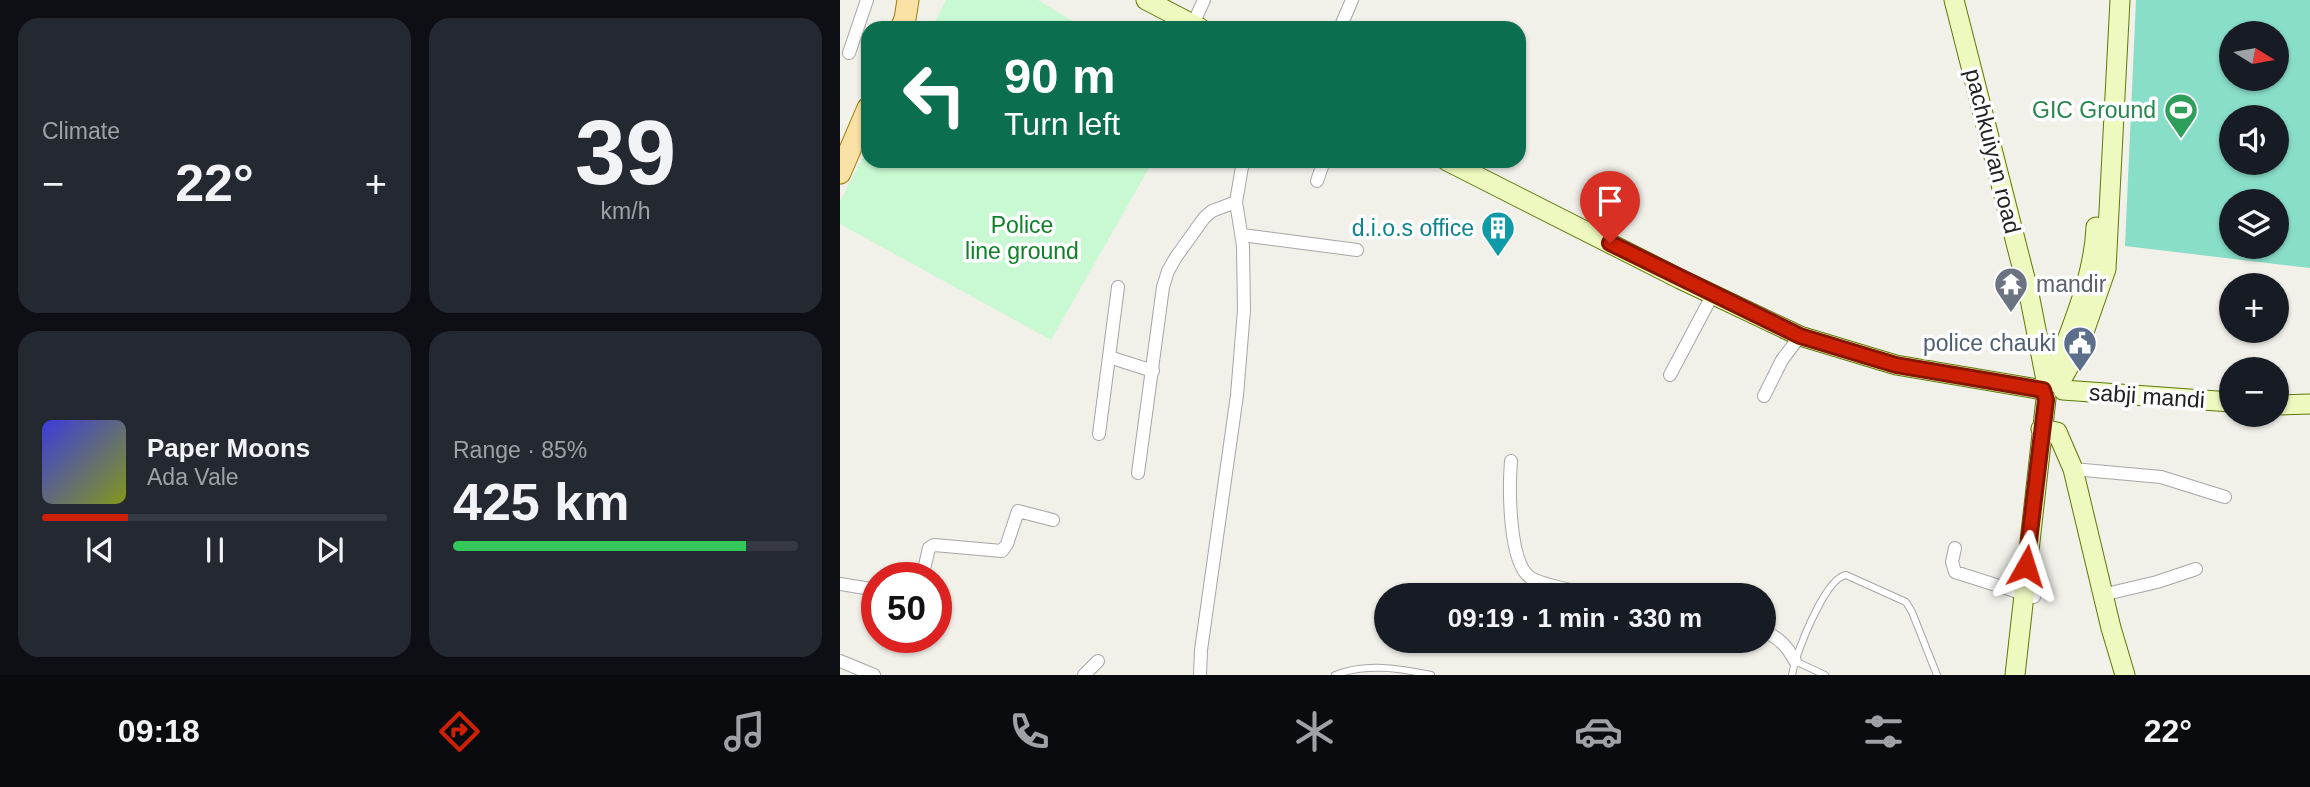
<!DOCTYPE html>
<html lang="en">
<head>
<meta charset="utf-8">
<style>
  :root { --surface:#171b24; --page:#242831; --text:#f1f3f6; --muted:#9ea1a6; --line:#363941; --accent:#ce2005 }
  body { margin:0; font-family:Arial,sans-serif; background:var(--page); color:var(--text); height:100vh; display:flex; flex-direction:column; font-size:26px; white-space:nowrap }
  * { box-sizing:border-box; margin:0 }
  p { font-size:23px; color:var(--muted) }
  .icon { flex:none; width:38px; height:38px; fill:none; stroke:currentColor; stroke-width:2; stroke-linecap:round; stroke-linejoin:round }
  .map { position:relative; flex:1; overflow:hidden }
  .side { display:flex; flex-direction:column; gap:18px; padding:18px; background:#0d0f14; width:840px }
  .side>* { flex:none }
  .hud { position:absolute; left:21px; top:21px; width:665px; height:147px; border-radius:21px; box-shadow:0 2px 5px #0004; background:#0b6e4f; color:#fff; overflow:hidden }
  .needle { width:46px; rotate:101deg }
  .fabs { position:absolute; left:1379px; top:21px; display:grid; gap:14px }
  .fabs a { display:grid; place-items:center; width:70px; height:70px; border-radius:50%; background:var(--surface); box-shadow:0 2px 5px #0004; font-size:35px }
  .speed { position:absolute; left:21px; top:562px; display:flex; gap:14px; font-size:35px; font-weight:700; text-align:center }
  .speed>* { display:grid; place-content:center; width:91px; height:91px; border-radius:50%; background:var(--surface); box-shadow:0 2px 5px #0004; line-height:1 }
  .speed .limit { border:10px solid #d22; background:#fff; color:#111 }
  .pin { position:absolute; display:grid; place-items:center; width:60px; height:60px; color:#fff; margin:-72px -30px; border-radius:50% 50% 50% 0; rotate:-45deg; box-shadow:0 0 7px #0007 }
  .pin .icon { rotate:45deg }
  .me { position:absolute; width:77px; margin:-38px; rotate:6deg; stroke-linejoin:round; filter:drop-shadow(0 0 5px #0008) }
  .turn { display:flex; align-items:center; gap:24px; height:147px; padding:0 28px; font-size:32px }
  .turn .icon { width:91px; height:91px; stroke-width:2.5 }
  .turn b { display:block; font-size:49px; line-height:60px }
  .big { font-size:52px; font-weight:700; line-height:1.1 }
  .side .card { flex:1; display:flex; flex-direction:column; justify-content:center; gap:10px; min-width:0; padding:0 24px; border-radius:21px; background:var(--page) }
  .side .dial { align-items:center; gap:0 }
  .dial b { font-size:91px; line-height:1 }
  .song { display:flex; align-items:center; gap:21px }
  .cover { width:84px; height:84px; border-radius:10px; background:linear-gradient(135deg,hsl(240 70% 55%),hsl(70 70% 35%)) }
  .played { height:7px; border-radius:4px; background:linear-gradient(90deg,var(--accent) 25%,var(--line) 25%) }
  .keys { display:flex; justify-content:space-around; direction:ltr }
  .heat { display:flex; justify-content:space-between; align-items:center; font-size:38px; direction:ltr }
  .charge { height:10px; border-radius:5px; background:linear-gradient(90deg,#34c759 85%,var(--line) 0) }
  .side .tiles { flex:1; display:grid; gap:18px; grid-template-columns:repeat(2,1fr) }
  .trip { position:absolute; left:534px; top:583px; width:402px; height:70px; border-radius:35px; background:var(--surface); box-shadow:0 2px 5px #0004; font-weight:700; line-height:70px; text-align:center }
  .menu { display:flex; height:112px; justify-content:space-around; align-items:center; background:#090b0e; color:var(--muted) }
  .menu .icon { width:49px; height:49px }
  .menu .selected { color:var(--accent) }
  .menu b { font-size:32px; color:var(--text) }
  main { display:flex; flex:1; min-height:0 }
  .map>svg:first-child { display:block }
  .park { fill:#c8f9d3 }
  .pitch { fill:#89dec8; fill-rule:evenodd }
  .lines { fill:none; stroke-linecap:round; stroke-linejoin:round }
  .lane-casing { stroke:#a6a6a6; stroke-width:8 }
  .street-casing { stroke:#a6a6a6; stroke-width:14 }
  .secondary-casing { stroke:#5e7908; stroke-width:21 }
  .primary-casing { stroke:#9b7d04; stroke-width:23 }
  .lane { stroke:#fff; stroke-width:6 }
  .street { stroke:#fff; stroke-width:12 }
  .secondary { stroke:#eef9bf; stroke-width:19 }
  .primary { stroke:#fae1a5; stroke-width:21 }
  .route-casing { stroke:#861503; stroke-width:18 }
  .route { stroke:#ce2005; stroke-width:12 }
  .labels { text-anchor:middle; dominant-baseline:central; stroke-width:7; stroke-linejoin:round; paint-order:stroke }
  .leisure-label { font-size:23px; fill:#27864d; stroke:#fff; text-anchor:end }
  .street-label { font-size:23px; fill:#222; stroke:#fff }
  .park-label { font-size:23px; fill:#0f8027; stroke:#fff }
  .culture-label { font-size:23px; fill:#0d838f; stroke:#fff; text-anchor:end }
  .worship-label { font-size:23px; fill:#5b616d; stroke:#fff; text-anchor:start }
  .service-label { font-size:23px; fill:#4e5e75; stroke:#fff; text-anchor:end }
</style>
</head>
<body>
<main>
<section class="side">
<div class="tiles">
<div class="card"><p>Climate</p>
<div class="heat"><a>−</a><b class="big">22°</b><a>+</a></div>
</div>
<div class="card dial"><b>39</b><p>km/h</p></div>
<div class="card">
<div class="song"><i class="cover"></i><div><b>Paper Moons</b><p>Ada Vale</p></div></div>
<div class="played"></div>
<div class="keys"><svg class="icon" aria-label="previous" viewBox="0 0 24 24"><path d="M18 5L8 12l10 7zM5 5v14"/></svg><svg class="icon" aria-label="pause" viewBox="0 0 24 24"><path d="M8 5v14M16 5v14"/></svg><svg class="icon" aria-label="next" viewBox="0 0 24 24"><path d="M6 5l10 7-10 7zM19 5v14"/></svg></div>
</div>
<div class="card"><p>Range · 85%</p><b class="big">425 km</b><div class="charge"></div></div>
</div>
</section>
<div class="map">
<svg width="1470" height="675" viewBox="0 0 1470 675">
  <rect width="100%" height="100%" fill="#f1f0e9"/>
  <!-- park -->
  <path class="park" d="M106,0h92l46,28h-152z
    M28,148v13h285l-102,179 -211,-116v-23z"/>
  <!-- pitch -->
  <path class="pitch" d="M1296,0h174v268l-185,-22zM1391,33h46v46h-46zM1391,117h46v46h-46zM1391,201h46v46h-46z"/>
  <g class="lines">
    <!-- lane casing -->
    <g class="lane-casing">
      <path id="lane" d="M956,659c6,-18 30,-81 50,-84l60,27 6,10 25,63
        M495,675c31,-12 64,-7 96,0
        M952,675l3,-14 30,14"/>
    </g>
    <!-- street casing -->
    <g class="street-casing">
      <path id="street" d="M353,24l11,-24
        M500,28l12,-28
        M9,53l18,-53
        M477,181l7,-20
        M402,235l115,15
        M269,357l44,14
        M830,375l43,-81
        M924,396l18,-36 18,-24
        M259,434l19,-147
        M671,461c-2,25 -3,103 20,117 14,8 49,14 65,17
        M1233,469l88,8 64,20
        M298,473l25,-186 5,-16 8,-14 28,-39 8,-7 24,-9
        M1115,548l-3,14 3,10 79,25
        M82,578l7,-30 5,-3 68,6 5,-7 11,-33 35,9
        M0,584l37,6
        M1262,595l55,-13 39,-13
        M924,631c15,7 23,15 31,30
        M0,661l34,14
        M244,675l14,-14
        M360,675l1,-25 36,-255 7,-85 -1,-64 -7,-44 7,-41"/>
    </g>
    <!-- secondary casing -->
    <g class="secondary-casing">
      <path id="secondary" d="M306,0l54,28
        M1114,0l75,294 18,91
        M607,161l233,118 120,57 96,29 147,25
        M1215,372c17,-47 39,-95 41,-145
        M1219,384l18,-32 29,-83 14,-269
        M1223,390l168,12
        M1437,405l33,-1
        M1201,429l16,3 16,37 38,159 14,47
        M1175,675l31,-276"/>
    </g>
    <!-- primary casing -->
    <g class="primary-casing">
      <path id="primary" d="M61,28l4,-9 3,-19
        M0,173l28,-65"/>
    </g>
    <!-- lane -->
    <use href="#lane" class="lane"/>
    <!-- street -->
    <use href="#street" class="street"/>
    <!-- secondary -->
    <use href="#secondary" class="secondary"/>
    <!-- primary -->
    <use href="#primary" class="primary"/>
  </g>
  <g class="lines">
    <!-- route casing -->
    <g class="route-casing">
      <path id="route" d="M770,243l190,93 96,29 147,25 3,10 -20,166"/>
    </g>
    <!-- route -->
    <use href="#route" class="route"/>
  </g>
  <!-- icons -->
  <defs>
    <g id="stadium-pin" transform="scale(1.75)"><path d="M0 17L-7.5 6A9.5 9.5 0 1 1 7.5 6Z" fill="#2e9e5b" stroke="#fff"/><path d="M0-5a6.5 5 0 1 0 0 10a6.5 5 0 1 0 0-10ZM-3.5-1.8h7v3.6h-7Z" fill="#fff"/></g>
    <g id="building-pin" transform="scale(1.75)"><path d="M0 17L-7.5 6A9.5 9.5 0 1 1 7.5 6Z" fill="#0f9aa8" stroke="#fff"/><path d="M-4-6H4V6H1V3H-1V6H-4ZM-2.5-4.3h1.7v1.8h-1.7ZM.8-4.3h1.7v1.8H.8ZM-2.5-1h1.7V.8h-1.7ZM.8-1h1.7V.8H.8Z" fill="#fff"/></g>
    <g id="temple-pin" transform="scale(1.75)"><path d="M0 17L-7.5 6A9.5 9.5 0 1 1 7.5 6Z" fill="#6b7280" stroke="#fff"/><path d="M0-6L5-2H3V0L6.5 2.5H4V6H1.5V3h-3V6H-4V2.5H-6.5L-3 0V-2H-5Z" fill="#fff"/></g>
    <g id="civic-pin" transform="scale(1.75)"><path d="M0 17L-7.5 6A9.5 9.5 0 1 1 7.5 6Z" fill="#5c6f8a" stroke="#fff"/><path d="M-.6-6.5H3V-4.5H.6V-3L4-1V1h2V6H-6V1h2V-1L-.6-3ZM-1.2 2.5V6h2.4V2.5Z" fill="#fff"/></g>
  </defs>
  <g fill-rule="evenodd">
    <use href="#stadium-pin" x="1341" y="110"/>
    <use href="#building-pin" x="658" y="228"/>
    <use href="#temple-pin" x="1171" y="284"/>
    <use href="#civic-pin" x="1240" y="343"/>
  </g>
  <g class="labels">
    <!-- leisure labels -->
    <g class="leisure-label">
      <text x="1316" y="110">GIC Ground</text>
    </g>
    <!-- street labels -->
    <g class="street-label">
      <text transform="translate(1153 151) rotate(76)">pachkuiyan road</text>
      <text transform="translate(1307 396) rotate(4)">sabji mandi</text>
    </g>
    <!-- park labels -->
    <g class="park-label">
      <text x="182" y="225">Police<tspan x="182" dy="26">line ground</tspan></text>
    </g>
    <!-- culture labels -->
    <g class="culture-label">
      <text x="634" y="228">d.i.o.s office</text>
    </g>
    <!-- worship labels -->
    <g class="worship-label">
      <text x="1196" y="284">mandir</text>
    </g>
    <!-- service labels -->
    <g class="service-label">
      <text x="1216" y="343">police chauki</text>
    </g>
  </g>
</svg>
<div class="fabs">
<a><svg class="needle" viewBox="-14 -14 28 28"><path d="M0-13l5 13h-10z" fill="#e53935"/><path d="M0 13l5-13h-10z" fill="#9ea1a6"/></svg></a>
<a><svg class="icon" aria-label="sound" viewBox="0 0 24 24"><path d="M4 9h4l5-4v14l-5-4H4zM17 9q2 3 0 6"/></svg></a>
<a><svg class="icon" aria-label="layers" viewBox="0 0 24 24"><path d="M12 4l9 5-9 5-9-5zM3 14l9 5 9-5"/></svg></a>
<a>+</a>
<a>−</a>
</div>
<div class="speed"><div class="limit">50</div></div>
<div class="pin" style="left:770px;top:243px;background:#d93025"><svg class="icon" aria-label="arrive" viewBox="0 0 24 24"><path d="M6 21V4h12l-3 4 3 4H6"/></svg></div>
<svg class="me" style="left:1186px;top:566px" viewBox="-20 -20 40 40"><path d="M0-17L14 15 0 8-14 15z" fill="#ce2005" stroke="#fff" stroke-width="4"/></svg>
<div class="trip">09:19 · 1 min · 330 m</div>
<div class="hud">
<div class="turn"><svg class="icon" aria-label="left" viewBox="0 0 24 24"><path d="M17 20v-9H6M10 6l-5 5 5 5"/></svg><div><b>90 m</b>Turn left</div></div>
</div>
</div>
</main>
<nav class="menu">
<b>09:18</b>
<svg class="icon selected" aria-label="directions" viewBox="0 0 24 24"><path d="M12 3l9 9-9 9-9-9zM9 14v-3h6M13 9l2 2-2 2"/></svg>
<svg class="icon" aria-label="music" viewBox="0 0 24 24"><path d="M9 18V5l10-2v13"/><circle cx="6" cy="18" r="3"/><circle cx="16" cy="16" r="3"/></svg>
<svg class="icon" aria-label="phone" viewBox="0 0 24 24"><path d="M5 4h4l2 5-3 2q2 4 5 5l2-3 5 2v4C11 20 4 13 5 4z"/></svg>
<svg class="icon" aria-label="climate" viewBox="0 0 24 24"><path d="M12 3v18M4 7l16 10M4 17L20 7"/></svg>
<svg class="icon" aria-label="car" viewBox="0 0 24 24"><path d="M5 17H2v-5l4-1 3-4h7l3 4 3 1v5h-3M9 17h6M6 11h13"/><circle cx="7" cy="17" r="2"/><circle cx="17" cy="17" r="2"/></svg>
<svg class="icon" aria-label="filters" viewBox="0 0 24 24"><path d="M4 7h16M4 17h16"/><circle cx="9" cy="7" r="2"/><circle cx="15" cy="17" r="2"/></svg>
<b>22°</b>
</nav>
</body>
</html>
